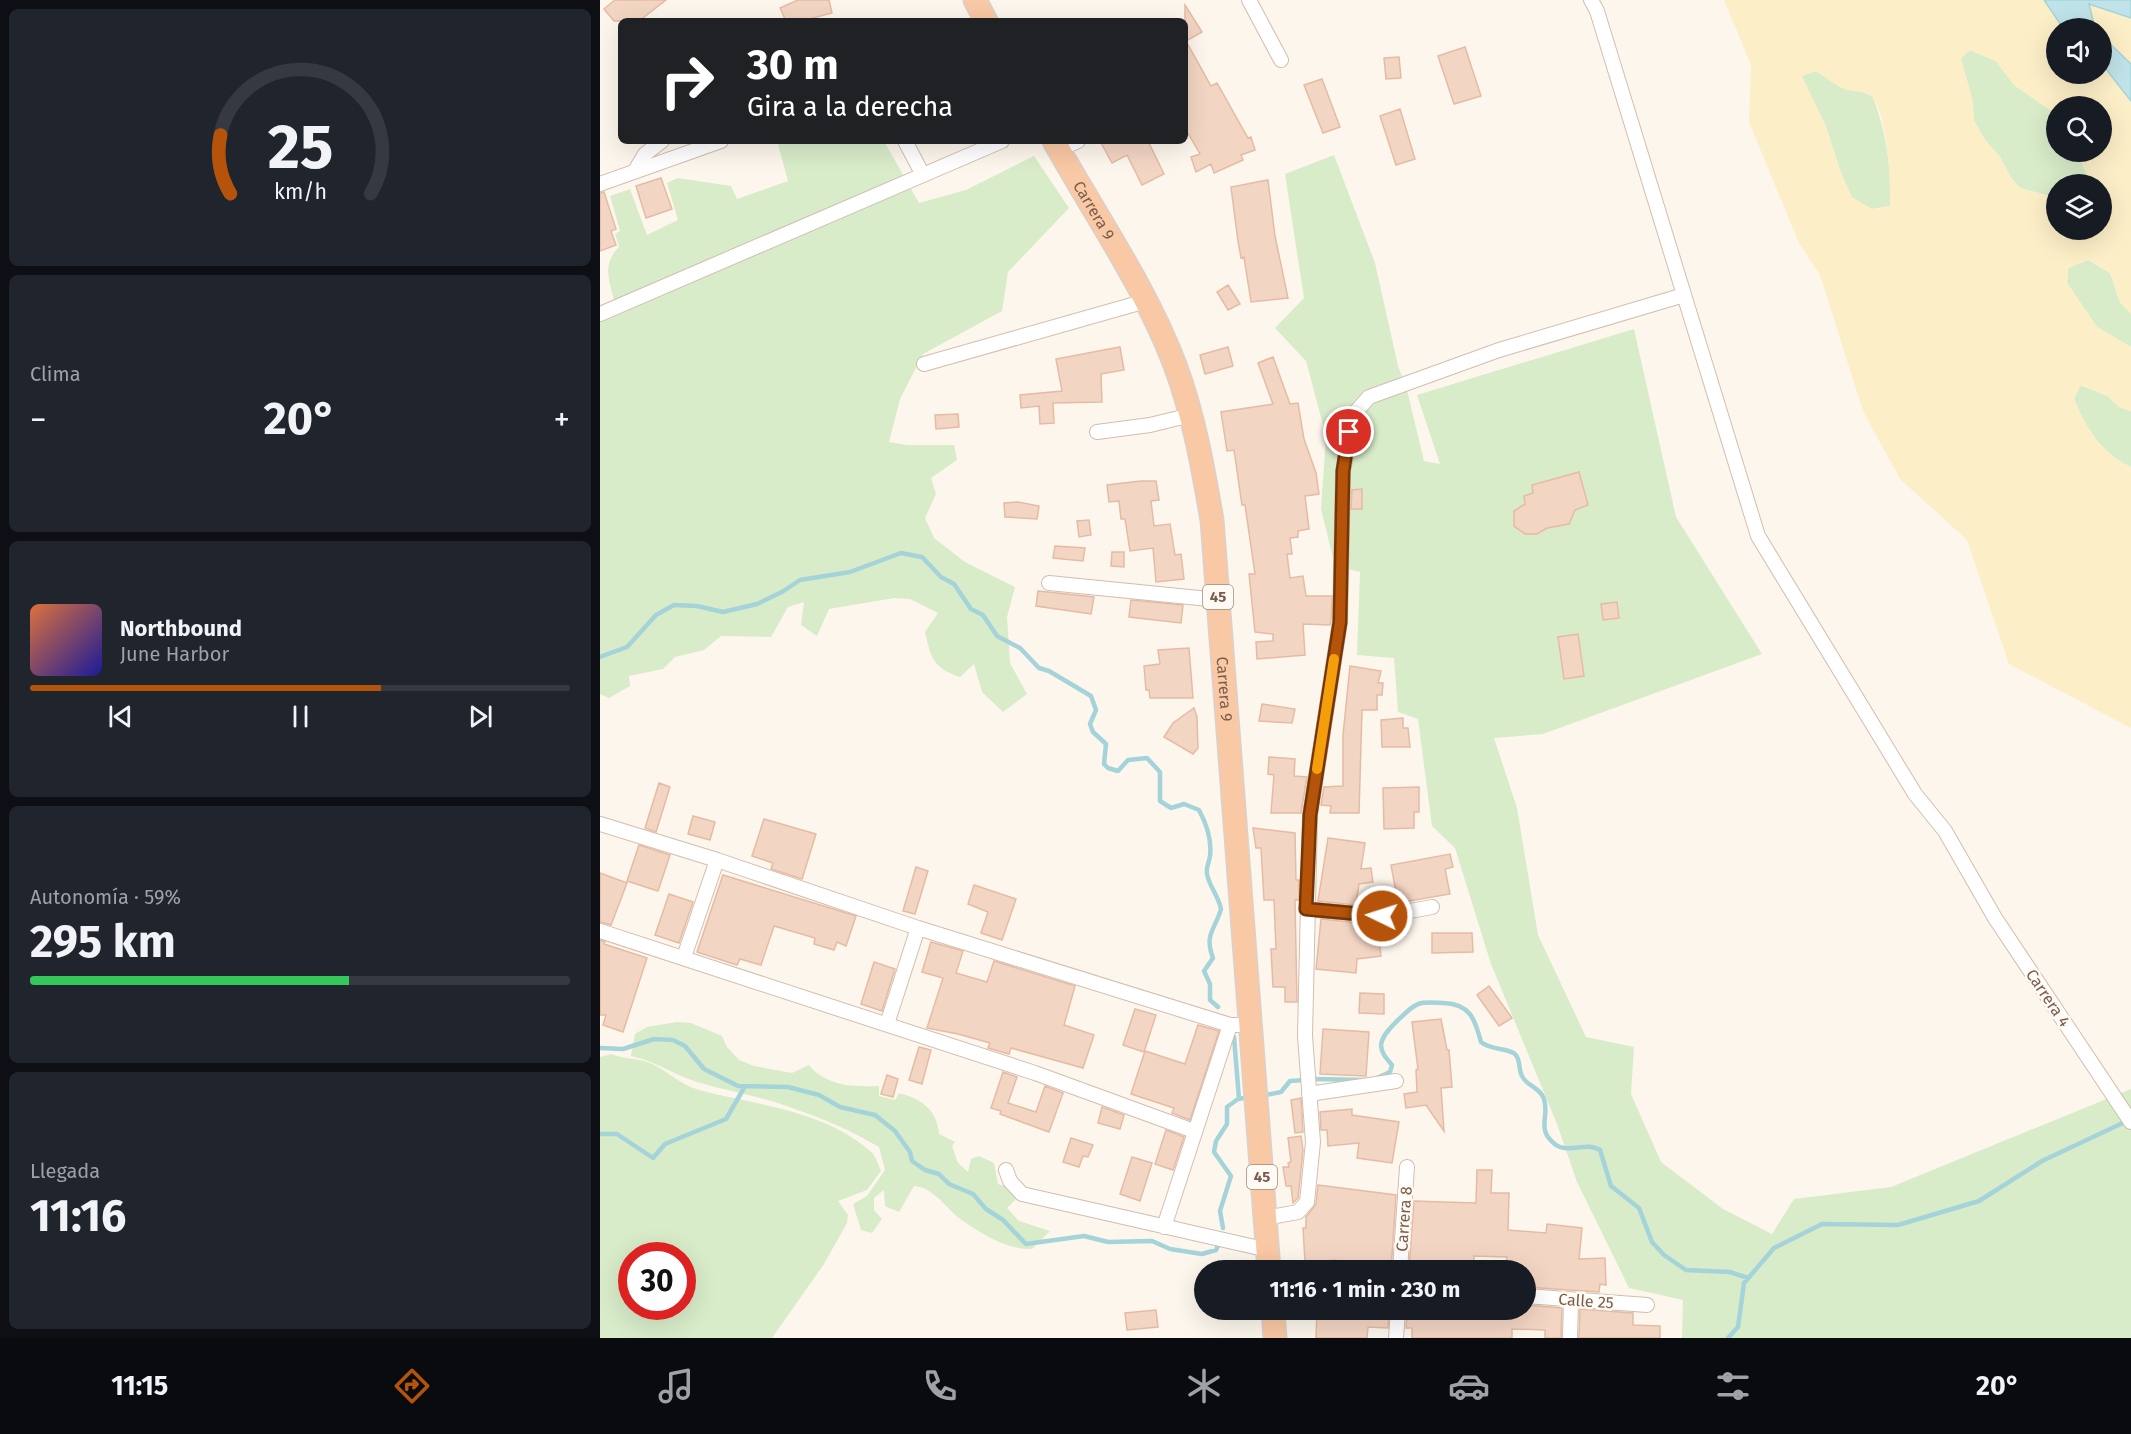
<!DOCTYPE html>
<html lang="es">
<head>
<meta charset="utf-8">
<style>
  :root { --surface:#171b24; --page:#20242c; --text:#f1f3f6; --muted:#9ea1a6; --line:#363941; --accent:#b45309 }
  body { margin:0; font-family:"Fira Sans",sans-serif; background:var(--page); color:var(--text); height:100vh; display:flex; flex-direction:column; font-size:22px; white-space:nowrap }
  * { box-sizing:border-box; margin:0 }
  p { font-size:20px; color:var(--muted) }
  .icon { flex:none; width:33px; height:33px; fill:none; stroke:currentColor; stroke-width:2; stroke-linecap:round; stroke-linejoin:round }
  .map { position:relative; flex:1; overflow:hidden }
  .drawer { display:flex; flex-direction:column; gap:9px; padding:9px; background:#0d0f14; width:600px }
  .drawer>* { flex:none }
  .top-card { position:absolute; left:18px; top:18px; width:570px; height:126px; border-radius:9px; box-shadow:0 6px 24px #0002; background:#202124; color:#fff; overflow:hidden }
  .controls { position:absolute; left:1446px; top:18px; display:grid; gap:12px }
  .controls a { display:grid; place-items:center; width:66px; height:66px; border-radius:50%; background:var(--surface); box-shadow:0 6px 24px #0002; font-size:30px }
  .speed { position:absolute; left:18px; top:1242px; display:flex; gap:12px; font-size:30px; font-weight:700; text-align:center }
  .speed>* { display:grid; place-content:center; width:78px; height:78px; border-radius:50%; background:var(--surface); box-shadow:0 6px 24px #0002; line-height:1 }
  .speed .limit { border:9px solid #d22; background:#fff; color:#111 }
  .pin { position:absolute; display:grid; place-items:center; width:51px; height:51px; color:#fff; margin:-26px; border:3px solid #fff; border-radius:50%; box-shadow:0 2px 6px #0007 }
  .me { position:absolute; width:66px; margin:-33px; rotate:274deg; stroke-linejoin:round; filter:drop-shadow(0 0 4px #0008) }
  .turn { display:flex; align-items:center; gap:21px; height:126px; padding:0 30px; font-size:27px }
  .turn .icon { width:78px; height:78px; stroke-width:2.5 }
  .turn b { display:block; font-size:42px; line-height:51px }
  .big { font-size:45px; font-weight:700; line-height:1.1 }
  .drawer .card { flex:1; display:flex; flex-direction:column; justify-content:center; gap:9px; min-width:0; padding:0 21px; border-radius:9px; background:var(--page) }
  .drawer .dial { align-items:center; gap:0 }
  .dial svg { height:156px; overflow:visible; fill:none; stroke:var(--line); stroke-width:7; stroke-linecap:round; text-anchor:middle }
  .dial text { fill:var(--text); stroke:none }
  .song { display:flex; align-items:center; gap:18px }
  .cover { width:72px; height:72px; border-radius:9px; background:linear-gradient(135deg,hsl(20 70% 55%),hsl(240 70% 35%)) }
  .played { height:6px; border-radius:3px; background:linear-gradient(90deg,var(--accent) 65%,var(--line) 65%) }
  .keys { display:flex; justify-content:space-around; direction:ltr }
  .heat { display:flex; justify-content:space-between; align-items:center; font-size:33px; direction:ltr }
  .charge { height:9px; border-radius:4px; background:linear-gradient(90deg,#34c759 59%,var(--line) 0) }
  .trip { position:absolute; left:594px; top:1260px; width:342px; height:60px; border-radius:30px; background:var(--surface); box-shadow:0 6px 24px #0002; font-weight:700; line-height:60px; text-align:center }
  .tabs { display:flex; height:96px; justify-content:space-around; align-items:center; background:#090b0e; color:var(--muted) }
  .tabs .icon { width:42px; height:42px }
  .tabs .on { color:var(--accent) }
  .tabs b { font-size:27px; color:var(--text) }
  main { display:flex; flex:1; min-height:0 }
  .map>svg:first-child { display:block }
  .green { fill:#d8ecc9; fill-rule:evenodd }
  .sand { fill:#fcefc7; fill-rule:evenodd }
  .water { fill:#bfe3e8; stroke:#a5d3da; stroke-width:1.5 }
  .lines { fill:none; stroke-linecap:round; stroke-linejoin:round }
  .stream { stroke:#a5d3da; stroke-width:4.5 }
  .building { fill:#f3d5c3; stroke:#e6bba3; stroke-width:1.5 }
  .minor-casing { stroke:#d1beb0; stroke-width:16 }
  .trunk-casing { stroke:#dad1cd; stroke-width:25 }
  .minor { stroke:#fff; stroke-width:14 }
  .trunk { stroke:#f9c8a4; stroke-width:22 }
  .route-casing { stroke:#753606; stroke-width:15 }
  .route { stroke:#b45309; stroke-width:10 }
  .slow { stroke:#f59e0b; stroke-width:10 }
  .labels { text-anchor:middle; dominant-baseline:central; stroke-width:5; stroke-linejoin:round; paint-order:stroke }
  .shield { fill:#fffaf3; stroke:#a28b7f; stroke-width:1.5 }
  .shield-label { font-size:15px; font-weight:bold; fill:#7a5c4d }
  .street-label { font-size:16px; fill:#7a5c4d; stroke:#fffaf3 }
</style>
</head>
<body>
<main>
<section class="drawer">
<div class="card dial"><svg viewBox="0 0 100 80">
<path d="M14 69A42 42 0 1 1 86 69"/>
<path d="M14 69A42 42 0 0 1 9 39" stroke="#b45309"/>
<text x="50" y="56" font-size="32" font-weight="700">25</text>
<text x="50" y="72" font-size="11">km/h</text>
</svg></div>
<div class="card"><p>Clima</p>
<div class="heat"><a>−</a><b class="big">20°</b><a>+</a></div>
</div>
<div class="card">
<div class="song"><i class="cover"></i><div><b>Northbound</b><p>June Harbor</p></div></div>
<div class="played"></div>
<div class="keys"><svg class="icon" aria-label="previous" viewBox="0 0 24 24"><path d="M18 5L8 12l10 7zM5 5v14"/></svg><svg class="icon" aria-label="pause" viewBox="0 0 24 24"><path d="M8 5v14M16 5v14"/></svg><svg class="icon" aria-label="next" viewBox="0 0 24 24"><path d="M6 5l10 7-10 7zM19 5v14"/></svg></div>
</div>
<div class="card"><p>Autonomía · 59%</p><b class="big">295 km</b><div class="charge"></div></div>
<div class="card"><p>Llegada</p><b class="big">11:16</b></div>
</section>
<div class="map">
<svg width="1531" height="1338" viewBox="0 0 1531 1338">
  <rect width="100%" height="100%" fill="#fdf6ec"/>
  <!-- green -->
  <path class="green" d="M1370,50l26,11 18,24 42,29v38h21l14,32h-35v14l-36,-10 -9,-10 -11,-21 -15,-17 -11,-19 -2,-23 -12,-40z
    M1216,71l29,18 18,3 10,5c13,35 19,72 17,109l-18,3 -20,-11 -11,-25 -16,-49 -24,-48z
    M177,141h107l35,62 47,-13 68,-34 35,52 -61,64 -6,39 -79,43 -23,45 -11,43 18,3h47l3,15 -26,18 5,16 -11,24 9,20 31,24 50,25 -8,30 3,46 17,31 -24,18 -21,-20 -8,-28 -14,13c-27,-9 -29,-19 -35,-45l13,-19 -28,-14 -16,-1 -65,11 -12,27 -16,-11 3,-23 -16,5 -17,30 -50,-1 -17,14 -29,7 -12,12 -34,7 1,10 -21,12 -9,-4v-384l15,-6c-5,-21 -14,-40 4,-57l-4,-13 5,-3 -10,-35 20,-7 17,46 31,-15 -11,-37 11,-5 53,8 6,13 51,-18z
    M734,155l41,108 23,103 9,24 17,71 16,3 -23,-69 217,-66 42,188 86,137 -219,80 -49,4 23,70 21,127 48,102 48,10 -3,47 30,68 62,47 49,25 22,-35 97,-12 240,-98v249h-449l1,-38 -54,-12 -52,-106 -20,-58 -66,-160 -36,-116 -23,-22 -14,-107 -20,-7 -4,-54 -37,-3 3,-83 -25,-6 -14,-57 5,-73 -20,-75 -31,-33 29,-30 -19,-124z
    M1488,260l22,13 10,29 11,12v33l-34,-20 -30,-44 1,-15z
    M1480,385l28,11 11,11 12,4v56c-30,-14 -45,-39 -57,-68z
    M77,1022l14,1 31,13 5,11 12,13 15,6 38,7 17,-8c16,21 45,22 70,21v10l16,4 4,-7c23,6 38,17 40,41l16,8 -3,4 6,17 10,9 3,-13 8,-3 15,7 4,21 17,6 3,7 -11,11 12,13 31,10 -18,18c-26,1 -52,-16 -73,-31 -14,-11 -26,-31 -45,-32l-15,26 -14,-6 -1,-16 -10,8v12l8,9 -10,14 -11,-3 -8,-26 14,-8 18,-26 -6,-23c-27,-16 -57,-29 -87,-39 -32,-12 -66,-17 -98,-27 -22,-7 -39,-20 -63,-25l4,-22 12,-7z
    M11,1054c12,5 24,4 36,8 16,5 33,23 52,28 57,15 125,20 171,61 6,4 8,14 11,20l-14,19 -29,11 10,14 -1,8 -23,41 -52,74h-172v-281zM32,1256h50v50h-50z"/>
  <!-- sand -->
  <path class="sand" d="M1124,0h320l19,28h-7v46h46v-10l29,37v213l-11,-12 -10,-29 -21,-13 -21,8 -1,15 30,44 34,20v64l-12,-4 -11,-11 -27,-11 -7,14c12,29 27,54 57,68v261l-122,-64 -42,-124 -67,-61 -37,-68 -43,-136 -21,-32 -50,-121 2,-57zM1370,50l26,11 18,24 42,29v-8h46v46h-25l14,32h11v46h-46v-32l-36,-10 -9,-10 -11,-21 -15,-17 -11,-19 -2,-23 -11,-40zM1216,71c9,6 19,14 28,18 9,3 19,1 27,7 16,13 20,89 19,110l-18,3 -20,-12 -11,-24 -16,-49 -23,-48z
    M1489,4l42,14v46l-29,-28v-8h-7z"/>
  <!-- water -->
  <path class="water" d="M1444,0h87v18l-42,-14 6,24h-32z
    M1502,36l29,28v37l-29,-37z"/>
  <g class="lines">
    <!-- stream -->
    <path class="stream" d="M0,657l27,-10 29,-32 18,-10 23,1 26,6 34,-8 25,-12 18,-12 50,-8 51,-19 21,4 19,20 13,7 17,25 12,6 14,21 23,12 19,20 10,3 42,25 5,14 -6,14 3,8 13,12 -2,20 4,4 10,3 10,-11 19,-2 13,14v29l11,7 13,-4 15,6c7,13 13,30 11,46 -1,7 -4,10 -3,18 2,12 12,23 14,35 -6,21 -17,25 -8,49l-9,13 6,13v16l8,7
      M634,1037l5,62
      M0,1048l23,1 31,-10 19,1 12,6 19,23 34,17 50,1 31,8 21,12 35,8 20,16 15,21 2,9 13,9 14,4 10,10 24,10 13,15 17,11 23,24 58,-8 24,6 44,-1 18,8 32,5 14,-4 3,-7
      M777,1078l13,-6 2,-7c-5,-6 -11,-12 -11,-20 1,-9 9,-17 15,-23 21,-20 20,-21 48,-19 26,1 31,16 37,39 11,9 25,5 34,12 6,6 3,15 7,22 4,10 18,11 22,23 6,18 -9,30 12,46 13,9 30,-4 44,5l11,36 28,22 13,34 12,13 22,15 44,2 18,6
      M715,1079l48,1
      M661,1096l20,-4 9,-11 15,-1
      M0,1134h17l36,24 12,-14 61,-25 18,-31
      M623,1228l-3,-17 11,-35 -17,-24 2,-11 11,-17v-17l11,-8 12,-2
      M1128,1338l10,-11 6,-44 30,-35 48,-24 76,1 81,-24 63,-40 85,-40"/>
  </g>
  <!-- building -->
  <path class="building" d="M15,0h51l-27,21h-25l-10,-12z
    M198,0h31l3,13 -23,6v2h-23l-6,-13z
    M585,5l17,27 -16,9 25,45 6,-3 31,55 3,-1 4,13 -14,5 2,5 -29,13 -3,-9 -15,8 -5,-15 9,-3 -15,-26z
    M865,47l16,49 -27,8 -16,-48z
    M799,57l2,21 -15,1 -2,-21z
    M722,79l18,48 -17,6 -19,-48z
    M800,109l15,50 -19,6 -16,-49z
    M500,141h53l-4,2 15,31 -22,11 -15,-30 -15,8z
    M61,178l11,31 -26,9 -10,-32z
    M668,180l7,56 13,62 -37,4 -7,-45 -3,1 -3,-17 -7,-54z
    M4,192l12,37 -5,2 5,14 -16,6v-58z
    M628,285l12,19 -12,6 -11,-18z
    M520,347l4,23 -23,4 1,28 -49,1 1,20 -14,1 -1,-18 -18,2 -1,-13 42,-4 -6,-32z
    M628,347l5,19 -28,8 -5,-19z
    M673,357l17,47 8,-1 6,36 12,34 3,21 -14,2 4,33 -11,2v6l-8,1 2,16h-5l3,24 13,-2 3,20h26l-1,25 -1,4 -27,-1 2,31 -48,4 -1,-17 17,-1v-7l-18,-2 -6,-58h6l-10,-69h-3l-8,-55 -7,1 -6,-39 52,-8 -15,-41z
    M358,414l1,13 -23,2 -1,-14z
    M979,472l9,33 -13,5 -6,14 -22,4 -10,6h-12l-11,-8v-15l11,-7 -1,-8 9,-3 -1,-8z
    M541,481h15l3,19 -8,1 3,25 16,-2 5,31 6,-1 3,25 -28,3 -3,-34 -23,3 -5,-32h-4l-2,-18 -10,1 -2,-17z
    M762,489v20h-11l1,-19z
    M418,502l21,4 -2,13 -32,-2 -1,-14z
    M489,520l2,15 -12,2 -2,-16z
    M455,546l30,2 -2,13 -30,-3z
    M512,552h12v15l-13,-1z
    M438,591l56,6 -3,17 -55,-8z
    M531,600l52,5 -2,18 -52,-6z
    M1017,602l2,16 -16,2 -2,-16z
    M978,634l6,42 -20,3 -6,-42z
    M589,648l4,50h-43l-1,-8h-3l-2,-24 16,-2 -2,-14z
    M750,666l31,5 -3,12h5l-1,12h-5v15h-15l-3,103h-29l1,-7 -10,-1 3,-18 19,-1v-51z
    M662,704l33,5 -3,14 -33,-2z
    M594,708l3,9 1,31 -5,6 -29,-17 9,-14z
    M803,718v10h5l2,19h-28l-1,-27z
    M669,757l26,2 -1,17 13,1 -6,36h-30l3,-38 -6,-1z
    M59,783l11,4 -14,45 -11,-4z
    M819,787v25h-5v16l-30,1 -1,-41z
    M93,816l22,6 -5,18 -22,-6z
    M164,819l52,15 -14,45 -31,-10 2,-6 -21,-7z
    M653,828l42,5 1,47h3v20h-4l2,102h-12v-15h-12l-2,-38h5l-2,-49h-10l-3,-52h-5z
    M728,838l37,5 -4,26 10,-1 2,14 -14,2 -3,21 -38,-4z
    M39,845l31,10 -12,36 -31,-10z
    M850,854l3,13 -8,2 5,25 -52,9 -7,-38z
    M316,867l12,4 -13,43 -12,-3z
    M0,873l27,10 -16,42 -11,-3z
    M123,875l133,41 -10,30 -9,-4 -3,8 -20,-6 1,-6 -41,-12 -13,39 -21,-6 -3,6 -40,-13z
    M374,885l42,14 -14,41 -21,-7 7,-21 -20,-8z
    M69,894l24,8 -14,41 -24,-8z
    M721,919l56,6 4,31 -24,3 -1,14 -40,-4z
    M832,933h40l1,19 -41,1z
    M0,940l5,2 -1,2 43,14 -24,74 -20,-7 3,-10h-6z
    M331,942l32,9 -7,22 31,9 7,-21 81,25 -11,39 30,10 -11,33 -72,-20 -2,6 -21,-6 2,-5 -32,-9 -31,-6 16,-50 -21,-6z
    M274,962l21,7 -13,42 -21,-7z
    M889,986l23,32 -13,8 -22,-31z
    M760,993l24,1v20l-25,-1z
    M535,1009l21,6 -12,37 -21,-7z
    M841,1019l6,31h2l3,37 -11,1 3,43 -18,-26 -20,3 -2,-14 13,-2 -1,-22 2,-1 -6,-47z
    M598,1025l21,6 -29,89 -18,-7 2,-5 -43,-14 14,-43 40,13z
    M723,1029l46,3 -3,44 -46,-2z
    M319,1047l12,3 -9,34 -13,-4z
    M403,1072l14,5 -9,26 28,9 9,-26 18,7 -14,39 -49,-18 1,-3 -10,-3z
    M287,1075l11,4 -5,18 -12,-3z
    M701,1098l2,34 -8,1 -4,-33z
    M502,1107l22,8 -4,14 -22,-6z
    M752,1109v6l47,7 -7,41 -35,-5 2,-15 -31,3 -1,-16h-6l-1,-18z
    M566,1130l18,7 -11,33 -18,-6z
    M701,1136l2,14 -5,48 -5,5 -2,-17h-5l-3,-19h6l-1,-4 3,-1 -3,-24z
    M471,1138l22,7 -5,12 -5,-1 -4,11 -16,-5z
    M532,1157l20,6 -12,38 -20,-7z
    M877,1170h15l-1,23h18l-1,37 38,3 1,-9 35,4 -3,31 26,-1 1,27 -6,-1 -1,8 -73,-5v-17h-21l2,-13 -33,-1v14l-65,-1 5,-68 62,2z
    M718,1185l78,10 -5,75 -29,-1v-4l-26,2v-7l-31,2 -2,-34h3v-11l10,-13z
    M926,1305l36,3 -1,30h-16v-8l-33,-1v9h-100v-10h-6l1,-18h119z
    M980,1309l53,4v12l27,1v12h-81z
    M556,1310l2,17 -31,3 -2,-17z
    M717,1310h72l-1,18 -20,-1 -1,11h-51z"/>
  <g class="lines">
    <!-- minor casing -->
    <g class="minor-casing">
      <path id="minor" d="M649,0l32,60
        M991,0l6,11 161,525 157,258 30,37 50,87 136,204
        M305,141l18,34
        M458,150l20,-9
        M36,169l9,-15 17,-13
        M0,184l121,-43
        M0,314l402,-173
        M324,364l222,-63
        M497,432l53,-7 41,-10
        M449,583l170,17
        M0,824l117,36 201,68 312,97h20
        M706,909l76,7 50,-9
        M0,931l435,142 159,58
        M84,957l33,-97
        M287,1024l31,-96
        M709,1094l87,-13
        M406,1170l4,11 12,13 246,56
        M665,1218l33,-6 9,-10 6,-60 -8,-106 5,-221 30,-193 3,-151 11,-57 15,-17 130,-47 185,-55
        M564,1227l66,-202
        M800,1270l7,-103
        M926,1296l121,9
        M796,1338l2,-28
        M970,1338l1,-37"/>
    </g>
    <!-- trunk casing -->
    <g class="trunk-casing">
      <g id="trunk">
        <path d="M375,0l11,21"/>
        <path id="s1" d="M454,141c41,74 91,145 121,224 19,51 28,103 37,155l57,750"/>
        <path d="M673,1310l2,28"/>
      </g>
    </g>
    <!-- minor -->
    <use href="#minor" class="minor"/>
    <!-- trunk -->
    <use href="#trunk" class="trunk"/>
  </g>
  <g class="lines">
    <!-- route casing -->
    <g class="route-casing">
      <path id="route" d="M749,432l-6,39 -3,151 -30,193 -4,94 76,7"/>
    </g>
    <!-- route -->
    <use href="#route" class="route"/>
    <!-- slow -->
    <path class="slow" d="M717,769l17,-110"/>
  </g>
  <g class="labels">
    <!-- shield labels -->
    <g class="shield">
      <rect x="603" y="585" width="30" height="24" rx="4.5"/>
      <rect x="647" y="1165" width="30" height="24" rx="4.5"/>
    </g>
    <g class="shield-label">
      <text x="618" y="597">45</text>
      <text x="662" y="1177">45</text>
    </g>
    <!-- street labels -->
    <g class="street-label">
      <text stroke="none"><textPath href="#s1" startOffset="80">Carrera 9</textPath></text>
      <text stroke="none"><textPath href="#s1" startOffset="584">Carrera 9</textPath></text>
      <text transform="translate(1448 998) rotate(56)">Carrera 4</text>
      <text transform="translate(804 1219) rotate(-86)">Carrera 8</text>
      <text transform="translate(986 1301) rotate(4)">Calle 25</text>
    </g>
  </g>
</svg>
<div class="controls">
<a><svg class="icon" aria-label="sound" viewBox="0 0 24 24"><path d="M4 9h4l5-4v14l-5-4H4zM17 9q2 3 0 6"/></svg></a>
<a><svg class="icon" aria-label="search" viewBox="0 0 24 24"><circle cx="10" cy="10" r="6"/><path d="M15 15l6 6"/></svg></a>
<a><svg class="icon" aria-label="layers" viewBox="0 0 24 24"><path d="M12 4l9 5-9 5-9-5zM3 14l9 5 9-5"/></svg></a>
</div>
<div class="speed"><div class="limit">30</div></div>
<div class="pin" style="left:749px;top:432px;background:#d93025"><svg class="icon" aria-label="arrive" viewBox="0 0 24 24"><path d="M6 21V4h12l-3 4 3 4H6"/></svg></div>
<svg class="me" style="left:782px;top:916px" viewBox="-20 -20 40 40"><circle r="17" fill="#b45309" stroke="#fff" stroke-width="3"/><path d="M0-11L8 9 0 5-8 9z" fill="#fff"/></svg>
<div class="trip">11:16 · 1 min · 230 m</div>
<div class="top-card">
<div class="turn"><svg class="icon" aria-label="right" viewBox="0 0 24 24"><path d="M7 20v-9h11M14 6l5 5-5 5"/></svg><div><b>30 m</b>Gira a la derecha</div></div>
</div>
</div>
</main>
<nav class="tabs">
<b>11:15</b>
<svg class="icon on" aria-label="directions" viewBox="0 0 24 24"><path d="M12 3l9 9-9 9-9-9zM9 14v-3h6M13 9l2 2-2 2"/></svg>
<svg class="icon" aria-label="music" viewBox="0 0 24 24"><path d="M9 18V5l10-2v13"/><circle cx="6" cy="18" r="3"/><circle cx="16" cy="16" r="3"/></svg>
<svg class="icon" aria-label="phone" viewBox="0 0 24 24"><path d="M5 4h4l2 5-3 2q2 4 5 5l2-3 5 2v4C11 20 4 13 5 4z"/></svg>
<svg class="icon" aria-label="climate" viewBox="0 0 24 24"><path d="M12 3v18M4 7l16 10M4 17L20 7"/></svg>
<svg class="icon" aria-label="car" viewBox="0 0 24 24"><path d="M5 17H2v-5l4-1 3-4h7l3 4 3 1v5h-3M9 17h6M6 11h13"/><circle cx="7" cy="17" r="2"/><circle cx="17" cy="17" r="2"/></svg>
<svg class="icon" aria-label="filters" viewBox="0 0 24 24"><path d="M4 7h16M4 17h16"/><circle cx="9" cy="7" r="2"/><circle cx="15" cy="17" r="2"/></svg>
<b>20°</b>
</nav>
</body>
</html>
